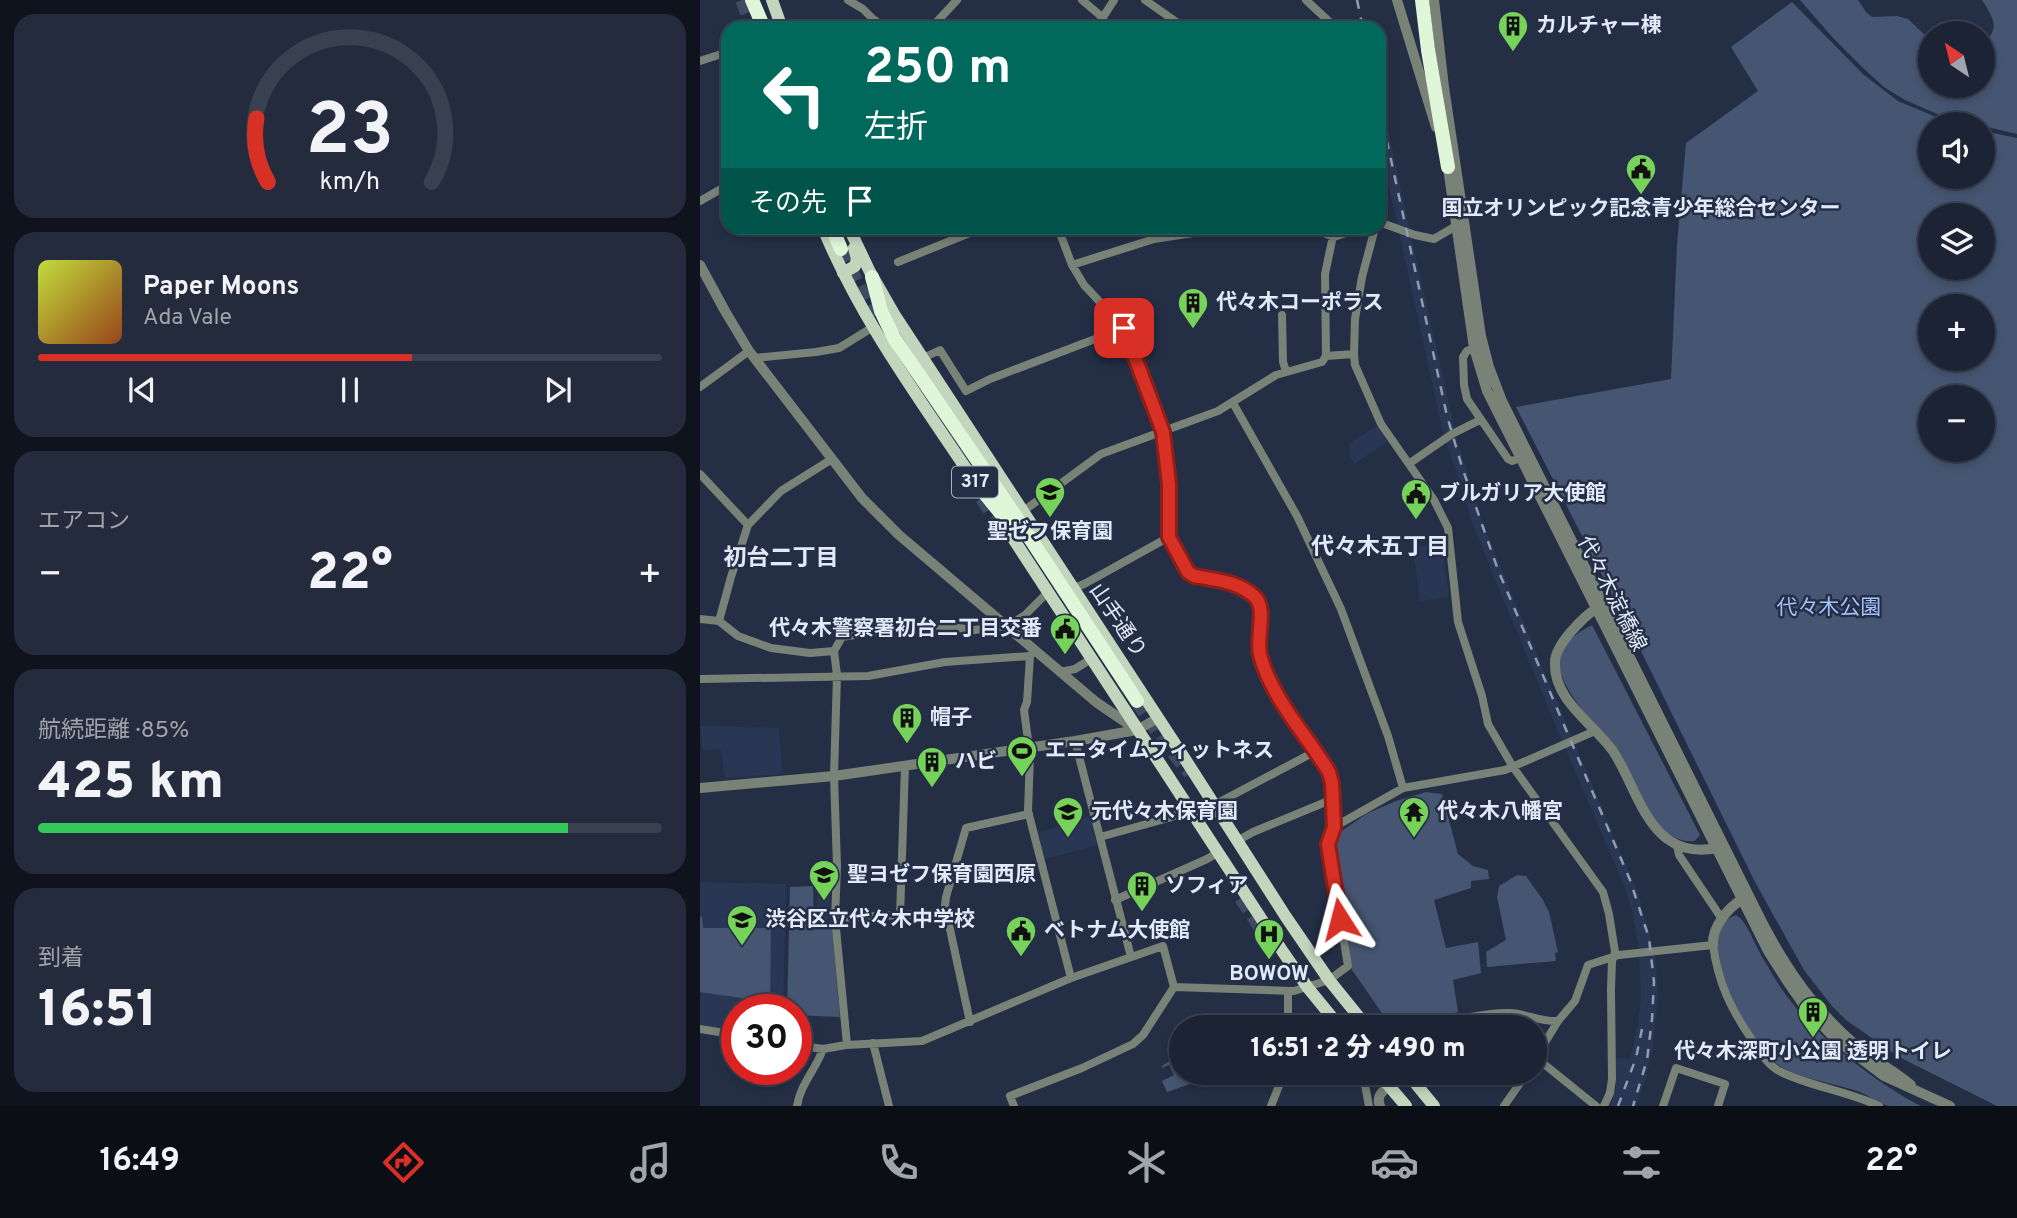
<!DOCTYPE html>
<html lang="ja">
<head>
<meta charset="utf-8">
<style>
  :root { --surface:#1b2334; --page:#242b3c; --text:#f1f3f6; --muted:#a0a4ac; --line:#39404f; --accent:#d93025 }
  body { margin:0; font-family:Overpass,"Noto Sans JP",sans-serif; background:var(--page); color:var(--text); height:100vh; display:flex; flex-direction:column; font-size:26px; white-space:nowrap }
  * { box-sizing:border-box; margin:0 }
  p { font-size:23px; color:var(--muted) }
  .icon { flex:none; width:38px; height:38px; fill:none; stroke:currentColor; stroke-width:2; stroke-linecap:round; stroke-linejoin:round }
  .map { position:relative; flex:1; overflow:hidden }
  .sheet { display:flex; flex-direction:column; gap:14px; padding:14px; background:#0f131d; width:700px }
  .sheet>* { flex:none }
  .hud { position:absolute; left:21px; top:21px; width:665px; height:214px; border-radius:21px; box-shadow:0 4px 10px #0003,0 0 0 2px var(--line); background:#00695c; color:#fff; overflow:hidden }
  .needle { width:46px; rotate:325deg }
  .controls { position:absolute; left:1218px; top:21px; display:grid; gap:14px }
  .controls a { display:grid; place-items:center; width:77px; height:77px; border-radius:50%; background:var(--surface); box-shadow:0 4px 10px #0003,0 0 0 2px var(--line); font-size:35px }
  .speed { position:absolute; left:21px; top:994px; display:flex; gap:14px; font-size:35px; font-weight:700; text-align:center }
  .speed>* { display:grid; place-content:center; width:91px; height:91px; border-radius:50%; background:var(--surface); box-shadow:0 4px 10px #0003,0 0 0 2px var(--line); line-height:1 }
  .speed .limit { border:10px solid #d22; background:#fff; color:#111 }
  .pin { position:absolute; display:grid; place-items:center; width:60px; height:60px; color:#fff; margin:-30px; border-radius:14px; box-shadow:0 4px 10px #0006 }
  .me { position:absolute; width:77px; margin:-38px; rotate:351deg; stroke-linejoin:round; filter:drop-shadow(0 0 5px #0008) }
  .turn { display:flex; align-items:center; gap:24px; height:147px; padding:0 28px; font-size:32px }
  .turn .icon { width:91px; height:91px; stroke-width:2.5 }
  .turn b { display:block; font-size:49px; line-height:60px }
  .then { display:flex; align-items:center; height:66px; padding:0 28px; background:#0003; gap:14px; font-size:26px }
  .big { font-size:52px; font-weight:800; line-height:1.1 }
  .sheet .card { flex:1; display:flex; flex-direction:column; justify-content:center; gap:10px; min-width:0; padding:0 24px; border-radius:21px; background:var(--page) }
  .sheet .dial { align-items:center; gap:0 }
  .dial svg { height:182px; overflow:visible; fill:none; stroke:var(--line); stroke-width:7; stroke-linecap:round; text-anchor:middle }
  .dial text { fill:var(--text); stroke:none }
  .song { display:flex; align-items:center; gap:21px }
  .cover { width:84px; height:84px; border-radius:10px; background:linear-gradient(135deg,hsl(70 70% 55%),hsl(20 70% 35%)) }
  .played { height:7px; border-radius:4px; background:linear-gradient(90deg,var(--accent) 60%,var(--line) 60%) }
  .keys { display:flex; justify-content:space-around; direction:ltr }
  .heat { display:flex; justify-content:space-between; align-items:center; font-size:38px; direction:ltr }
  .charge { height:10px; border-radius:5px; background:linear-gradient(90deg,#34c759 85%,var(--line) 0) }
  .trip { position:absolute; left:469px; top:1015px; width:378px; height:70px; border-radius:35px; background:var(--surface); box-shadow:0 4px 10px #0003,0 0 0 2px var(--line); font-weight:800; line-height:70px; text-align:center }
  .tabs { display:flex; height:112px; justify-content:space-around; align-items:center; background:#0b0e15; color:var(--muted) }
  .tabs .icon { width:49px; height:49px }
  .tabs .selected { color:var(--accent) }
  .tabs b { font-size:32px; color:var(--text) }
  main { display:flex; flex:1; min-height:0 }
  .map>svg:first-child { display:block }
  .built { fill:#293754 }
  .green { fill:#465571; fill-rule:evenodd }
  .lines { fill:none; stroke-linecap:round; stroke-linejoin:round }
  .motorway-tunnel { stroke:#404b61; stroke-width:14; stroke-dasharray:14 7; stroke-linecap:butt }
  .minor { stroke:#798277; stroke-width:8 }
  .tertiary { stroke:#798277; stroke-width:10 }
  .primary { stroke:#c3d5bd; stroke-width:12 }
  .motorway { stroke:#e0f6d9; stroke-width:14 }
  .rail { stroke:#949daf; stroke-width:2.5; stroke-dasharray:9 9; stroke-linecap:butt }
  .route-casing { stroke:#8d1f18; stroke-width:18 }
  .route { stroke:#d93025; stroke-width:12 }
  .labels { text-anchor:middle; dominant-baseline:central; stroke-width:5; stroke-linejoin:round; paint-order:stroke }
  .shield { fill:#242f46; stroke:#a9b2c3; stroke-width:2 }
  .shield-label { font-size:19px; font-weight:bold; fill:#e2eaf9 }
  .poi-label { font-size:21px; font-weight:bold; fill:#e2eaf9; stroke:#242f46; text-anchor:start }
  .street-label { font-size:21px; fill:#e2eaf9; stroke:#242f46 }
  .park-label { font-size:21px; fill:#a3c1fb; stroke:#242f46 }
  .neighbourhood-label { font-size:23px; font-weight:bold; fill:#e2eaf9; stroke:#242f46 }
</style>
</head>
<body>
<main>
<section class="sheet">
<div class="card dial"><svg viewBox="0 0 100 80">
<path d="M14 69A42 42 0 1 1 86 69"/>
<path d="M14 69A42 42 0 0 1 9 41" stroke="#d93025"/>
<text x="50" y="56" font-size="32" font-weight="700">23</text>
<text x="50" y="72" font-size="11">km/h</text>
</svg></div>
<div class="card">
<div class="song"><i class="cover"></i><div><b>Paper Moons</b><p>Ada Vale</p></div></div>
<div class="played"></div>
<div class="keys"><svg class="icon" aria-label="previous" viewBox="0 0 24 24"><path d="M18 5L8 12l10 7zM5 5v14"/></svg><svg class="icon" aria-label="pause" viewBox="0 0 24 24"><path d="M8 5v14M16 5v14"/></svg><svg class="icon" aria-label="next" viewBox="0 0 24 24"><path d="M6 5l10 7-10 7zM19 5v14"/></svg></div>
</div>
<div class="card"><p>エアコン</p>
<div class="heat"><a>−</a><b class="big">22°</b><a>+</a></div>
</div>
<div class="card"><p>航続距離 · 85%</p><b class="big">425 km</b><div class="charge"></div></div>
<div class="card"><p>到着</p><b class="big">16:51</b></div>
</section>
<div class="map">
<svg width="1317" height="1106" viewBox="0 0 1317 1106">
  <rect width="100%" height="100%" fill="#242f46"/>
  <!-- built -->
  <path class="built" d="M679,88l31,143 -12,-4 -19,-83z
    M699,233l12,3 44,194 -11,7z
    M677,426l10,16 -33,22 -4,-7v-14z
    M756,436l25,82 20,50 71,169 -10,4 -70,-169 -20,-51 -26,-79z
    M742,544l7,53 -29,4 -7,-54z
    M0,726l79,2 3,43 -3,3 -54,4 -4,-29 -18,2z
    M875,744l63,149 15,54 -14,2 -7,-39 -9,-27 -58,-135z
    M390,816l7,29 -52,14 -7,-26z
    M118,881h10v3h3l-3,41 -12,-1z
    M0,882l86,2 -3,126h-46v22l-37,-7z
    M955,954l3,42 -5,49 -7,33 -10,28h-26l6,-18v-30l14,1 8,-34 3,-27 -2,-42z"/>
  <!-- green -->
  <path class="green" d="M1100,0h58l8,12 6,5 25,-1 11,3 22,21v46h53v-44c19,-13 9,-26 -1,-42h35v134l-34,-8v-2l-39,-7 -39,-17 -21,-13 -22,-20 -28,-28z
    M1092,2l72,73 34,26 55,23h-23v53h53v-46l34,7v968h-20l-98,-49 -53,-37 -14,-14 -28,-36 -49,-88 -118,-239 -121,-236 155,-28 6,-134 9,-102 72,-52 -27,-44zM1230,215h53v53h-53zM1230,306h53v53h-53zM1230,397h53v53h-53z
    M892,625l108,210 -5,6c-44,5 -59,-67 -79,-94 -4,-6 -10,-10 -15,-15 -14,-16 -50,-56 -41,-79 6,-13 20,-22 32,-28z
    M726,792l16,2 16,60 15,12 15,4 1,9 -18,2v7l-37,12 12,48 32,-6 3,31 -28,7 5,32 -21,6 -55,-5 -30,-43 -16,-121 3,-16 27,-19 30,-13z
    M817,875l9,1 17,24 6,12 9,40 -3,1 1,8 -69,6 -1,-15 20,-12 -9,-43 2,-11z
    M113,886l1,43h18l8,88 -44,-2v-5h-9l3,-123z
    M1036,915c12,8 16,24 23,36 7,13 14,25 22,37 28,43 94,95 140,118 -10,0 -22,0 -32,0 -10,-2 -19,-10 -29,-14 -24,-9 -66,-14 -86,-30 -24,-21 -89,-131 -38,-147z
    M0,917h2l1,11h68l-1,74 -70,-10z
    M481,1043v30h30l-15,9 -29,10 -5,-11 12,-6 -5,-10 -7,3v-2l6,-4z"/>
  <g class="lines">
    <!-- motorway-tunnel -->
    <path class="motorway-tunnel" d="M42,0l11,28
      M141,249l32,68
      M282,498l25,39
      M437,701l24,36 29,36
      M541,898l33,50"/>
    <!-- minor -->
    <path class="minor" d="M148,0l15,9 15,15 11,4
      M382,0l20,17
      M445,0l40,28
      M606,0l30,28
      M163,28l13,-7
      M231,28l26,-28
      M396,28l18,-28
      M0,61l28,-9
      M679,160l2,9 -2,2
      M0,201l28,-16
      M679,222l36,13 19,4 22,-13
      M610,228l24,9 27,-9
      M675,228l-13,49 -7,42 -1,35 1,11 26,59 53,76 14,28 10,94 24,74 6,28 25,43 90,125 6,22 6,38 -3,9 -1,28 1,90 -2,14 -6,13
      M198,262l84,-34
      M372,265l82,-26 71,-11
      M582,315l1,47 3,9
      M774,348l-7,3 -4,6 1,28 3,14 41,60 4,2 11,-4
      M626,356l-1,-82 8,-38 -3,-8
      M55,358l61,-6 23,-4 34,-21
      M223,358l17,-8 26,41 24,-12 134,-51
      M0,387l49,-36
      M533,403l64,113 44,93 47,127 15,52
      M710,463l42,-29 28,-14
      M0,474l48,51
      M322,512l79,-58 117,-43 58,-36 46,-13 4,-6 28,-2
      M373,589l13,-6 83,-46
      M0,619l19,2 19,15 33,12 39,5 24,-2
      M19,621l12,-44 17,-52 33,-34 51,-32
      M335,650l-5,6 -3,46 -3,8 6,45 -2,56 43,167
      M360,672l15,-3 16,-10
      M0,679l168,-3 77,-14 85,-6
      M375,741l56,216
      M514,805l102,-54
      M634,827l69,-39 102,-18 90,-39
      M400,837l72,-20 23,-13
      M537,841l16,-9 80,-33
      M977,845l2,10 43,64
      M415,900l92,-41 12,-7
      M200,916l5,-150
      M135,918l111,-5
      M662,1021c30,-6 53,3 82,0 22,-2 43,-9 66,-8 17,1 31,9 48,8
      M270,1022l-25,-116 1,-9 20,-69 63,-14
      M588,1027v-35
      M0,1029l37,6
      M173,1043l16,63
      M96,1045l27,4 23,-4 76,-4 149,-63 92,-32 11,41 120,4 35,-11 19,-14 -20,-122 6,-17 -2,-44 -3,-11c-23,-38 -57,-73 -69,-117 -4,-17 7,-46 -5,-58 -17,-16 -39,-17 -61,-21l-6,-4 -19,-35v-53l-6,-52 -39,-104 -40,-43 -12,-20 -14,-37
      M147,1045l-12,-127 2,-52 -3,-90 3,-101 -3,-24 8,-14 83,-13 49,6 34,-4 17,-11 22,-22
      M835,1059l23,-38 17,-20 13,-36 31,-10 94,-10c5,38 18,64 39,95 8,12 16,26 29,32 31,15 66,19 98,34
      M835,1059l4,1 57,46
      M666,1073l-1,12 4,21
      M97,1106c3,-21 19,-37 26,-57
      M314,1106l-4,-10 72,-28 51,-24 10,-9 31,-48
      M571,1106l13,-33
      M804,1106l23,-33
      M963,1106l13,-38 49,16 -7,22"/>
    <!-- tertiary -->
    <path class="tertiary" d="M697,0l39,127
      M734,0l10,87 37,249 8,31 13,34 260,521c25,48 54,90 96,125 16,14 37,24 53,38
      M747,161l27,187 13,43 281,560 21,33 14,20 32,35 49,37 66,30
      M0,265l25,46 24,40 113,147 37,37 197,167 41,28
      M897,608c-14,9 -42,37 -42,54 -2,38 38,61 58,89 18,27 27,66 53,87 16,12 32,14 51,10
      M0,788l134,-12 241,-35 62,-11 21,-12
      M1013,945c-1,-18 14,-36 29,-46
      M680,1106c-4,-10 2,-14 9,-20"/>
    <!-- primary -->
    <path class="primary" d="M72,0l10,28
      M123,228c38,93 99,174 154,257
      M149,228l21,44 24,42 291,445 101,158 43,63 38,47
      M143,273l12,-7 2,-7 -3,-11
      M303,523l280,429 25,36 32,39
      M678,1073l28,33
      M707,1073l27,33"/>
    <!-- motorway -->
    <path class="motorway" d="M52,0l12,28
      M722,0l6,50 20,117
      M132,228l9,21
      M172,277l9,34 13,27 122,179 121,184
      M273,479l43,53"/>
    <!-- rail -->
    <path class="rail" d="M657,0l6,28
      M679,105l68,311 15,51 36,103 132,310 19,58 5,44 -2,37 -5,41 -14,46
      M918,1106l18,-48 6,-29"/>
  </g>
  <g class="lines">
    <!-- route casing -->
    <g class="route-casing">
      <path id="route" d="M424,328l39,104 6,52v53l19,35 6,4c21,4 44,5 61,21 12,12 1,41 5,58 12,44 46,79 69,117l3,11 2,44 -6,17 12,75"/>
    </g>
    <!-- route -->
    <use href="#route" class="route"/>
  </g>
  <!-- icons -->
  <defs>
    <g id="building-pin" transform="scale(1.575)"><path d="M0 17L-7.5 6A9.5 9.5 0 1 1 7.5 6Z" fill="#77d259" stroke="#242f46"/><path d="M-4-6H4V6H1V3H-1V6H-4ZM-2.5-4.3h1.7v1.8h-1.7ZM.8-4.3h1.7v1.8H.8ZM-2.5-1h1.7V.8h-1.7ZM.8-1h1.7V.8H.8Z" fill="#111"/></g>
    <g id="civic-pin" transform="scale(1.575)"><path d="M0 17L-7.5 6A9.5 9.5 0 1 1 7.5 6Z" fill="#77d259" stroke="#242f46"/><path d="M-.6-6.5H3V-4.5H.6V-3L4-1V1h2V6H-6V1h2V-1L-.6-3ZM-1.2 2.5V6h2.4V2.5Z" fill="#111"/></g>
    <g id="school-pin" transform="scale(1.575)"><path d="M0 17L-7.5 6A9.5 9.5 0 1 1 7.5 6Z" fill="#77d259" stroke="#242f46"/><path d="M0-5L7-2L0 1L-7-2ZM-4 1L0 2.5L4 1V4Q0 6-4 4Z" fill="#111"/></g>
    <g id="stadium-pin" transform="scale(1.575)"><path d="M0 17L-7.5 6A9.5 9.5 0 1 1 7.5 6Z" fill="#77d259" stroke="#242f46"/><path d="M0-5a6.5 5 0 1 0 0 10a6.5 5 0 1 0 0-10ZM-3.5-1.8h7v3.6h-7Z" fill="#111"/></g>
    <g id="temple-pin" transform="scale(1.575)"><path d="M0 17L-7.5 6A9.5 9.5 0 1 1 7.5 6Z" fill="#77d259" stroke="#242f46"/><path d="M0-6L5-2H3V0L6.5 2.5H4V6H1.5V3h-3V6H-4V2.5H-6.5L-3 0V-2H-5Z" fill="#111"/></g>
    <g id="hospital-pin" transform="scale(1.575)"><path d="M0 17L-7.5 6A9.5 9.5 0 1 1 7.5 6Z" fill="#77d259" stroke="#242f46"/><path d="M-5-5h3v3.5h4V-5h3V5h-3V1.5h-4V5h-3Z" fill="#111"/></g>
  </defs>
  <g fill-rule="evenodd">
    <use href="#building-pin" x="813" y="26"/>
    <use href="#civic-pin" x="941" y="169"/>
    <use href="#building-pin" x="493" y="303"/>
    <use href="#school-pin" x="350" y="492"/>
    <use href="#civic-pin" x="716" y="494"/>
    <use href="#civic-pin" x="365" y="629"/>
    <use href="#building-pin" x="207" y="718"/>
    <use href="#stadium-pin" x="322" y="751"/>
    <use href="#building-pin" x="232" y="762"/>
    <use href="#school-pin" x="368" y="812"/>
    <use href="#temple-pin" x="714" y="812"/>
    <use href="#school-pin" x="124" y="875"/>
    <use href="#building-pin" x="442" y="886"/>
    <use href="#school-pin" x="42" y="920"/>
    <use href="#civic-pin" x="321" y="931"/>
    <use href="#hospital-pin" x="569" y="934"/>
    <use href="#building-pin" x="1113" y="1012"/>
  </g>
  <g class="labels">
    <!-- shield labels -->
    <rect class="shield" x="252" y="466.5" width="46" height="31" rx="5"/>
    <g class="shield-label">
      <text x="275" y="482">317</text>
    </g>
    <!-- poi labels -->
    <g class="poi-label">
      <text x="836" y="26">カルチャー棟</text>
      <text x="941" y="209" text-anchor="middle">国立オリンピック記念青少年総合センター</text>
      <text x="516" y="303">代々木コーポラス</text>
      <text x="739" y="494">ブルガリア大使館</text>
      <text x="350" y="532" text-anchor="middle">聖ゼフ保育園</text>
      <text x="342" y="629" text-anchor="end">代々木警察署初台二丁目交番</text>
      <text x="230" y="718">帽子</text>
      <text x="345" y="751">エニタイムフィットネス</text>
      <text x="255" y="762">ハビ</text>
      <text x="391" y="812">元代々木保育園</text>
      <text x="737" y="812">代々木八幡宮</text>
      <text x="147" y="875">聖ヨゼフ保育園西原</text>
      <text x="465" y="886">ソフィア</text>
      <text x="65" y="920">渋谷区立代々木中学校</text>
      <text x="344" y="931">ベトナム大使館</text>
      <text x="569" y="974" text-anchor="middle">BOWOW</text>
      <text x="1113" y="1052" text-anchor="middle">代々木深町小公園 透明トイレ</text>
    </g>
    <!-- street labels -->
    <g class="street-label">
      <text transform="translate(911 594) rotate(63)">代々木淀橋線</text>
      <text transform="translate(417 621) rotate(56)">山手通り</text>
    </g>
    <!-- park labels -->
    <g class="park-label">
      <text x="1129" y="608">代々木公園</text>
    </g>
    <!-- neighbourhood labels -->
    <g class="neighbourhood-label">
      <text x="680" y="548">代々木五丁目</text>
      <text x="81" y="559">初台二丁目</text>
    </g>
  </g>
</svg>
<div class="controls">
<a><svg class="needle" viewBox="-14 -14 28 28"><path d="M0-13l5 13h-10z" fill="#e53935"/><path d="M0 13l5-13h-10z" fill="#a0a4ac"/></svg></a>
<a><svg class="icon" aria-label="sound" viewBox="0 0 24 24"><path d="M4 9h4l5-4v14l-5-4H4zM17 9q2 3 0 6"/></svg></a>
<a><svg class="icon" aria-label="layers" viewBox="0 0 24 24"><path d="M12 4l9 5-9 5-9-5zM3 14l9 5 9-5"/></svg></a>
<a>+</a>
<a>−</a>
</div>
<div class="speed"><div class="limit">30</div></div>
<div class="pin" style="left:424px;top:328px;background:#d93025"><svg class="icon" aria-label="arrive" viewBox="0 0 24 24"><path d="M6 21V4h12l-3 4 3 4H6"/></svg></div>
<svg class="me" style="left:640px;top:919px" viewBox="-20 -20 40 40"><path d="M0-17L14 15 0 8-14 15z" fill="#d93025" stroke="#fff" stroke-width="4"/></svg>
<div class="trip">16:51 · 2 分 · 490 m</div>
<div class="hud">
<div class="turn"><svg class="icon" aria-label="left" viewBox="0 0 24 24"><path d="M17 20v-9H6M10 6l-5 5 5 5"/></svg><div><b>250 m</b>左折</div></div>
<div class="then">その先<svg class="icon" aria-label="arrive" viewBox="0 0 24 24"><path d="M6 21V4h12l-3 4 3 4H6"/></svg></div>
</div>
</div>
</main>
<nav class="tabs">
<b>16:49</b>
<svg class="icon selected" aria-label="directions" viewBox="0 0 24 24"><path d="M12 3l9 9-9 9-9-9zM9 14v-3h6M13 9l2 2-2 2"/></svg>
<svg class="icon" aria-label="music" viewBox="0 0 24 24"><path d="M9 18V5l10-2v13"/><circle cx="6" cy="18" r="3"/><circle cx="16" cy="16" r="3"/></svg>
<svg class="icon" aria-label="phone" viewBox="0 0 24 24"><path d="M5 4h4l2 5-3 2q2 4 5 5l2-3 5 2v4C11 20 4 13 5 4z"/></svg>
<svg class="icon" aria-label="climate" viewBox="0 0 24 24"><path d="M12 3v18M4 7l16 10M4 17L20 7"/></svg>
<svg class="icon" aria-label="car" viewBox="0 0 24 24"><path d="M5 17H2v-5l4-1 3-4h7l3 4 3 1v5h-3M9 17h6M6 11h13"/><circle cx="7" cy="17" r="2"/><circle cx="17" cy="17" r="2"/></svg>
<svg class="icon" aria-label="filters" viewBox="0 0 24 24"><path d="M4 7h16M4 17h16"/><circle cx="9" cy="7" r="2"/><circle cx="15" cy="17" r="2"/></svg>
<b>22°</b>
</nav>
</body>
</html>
